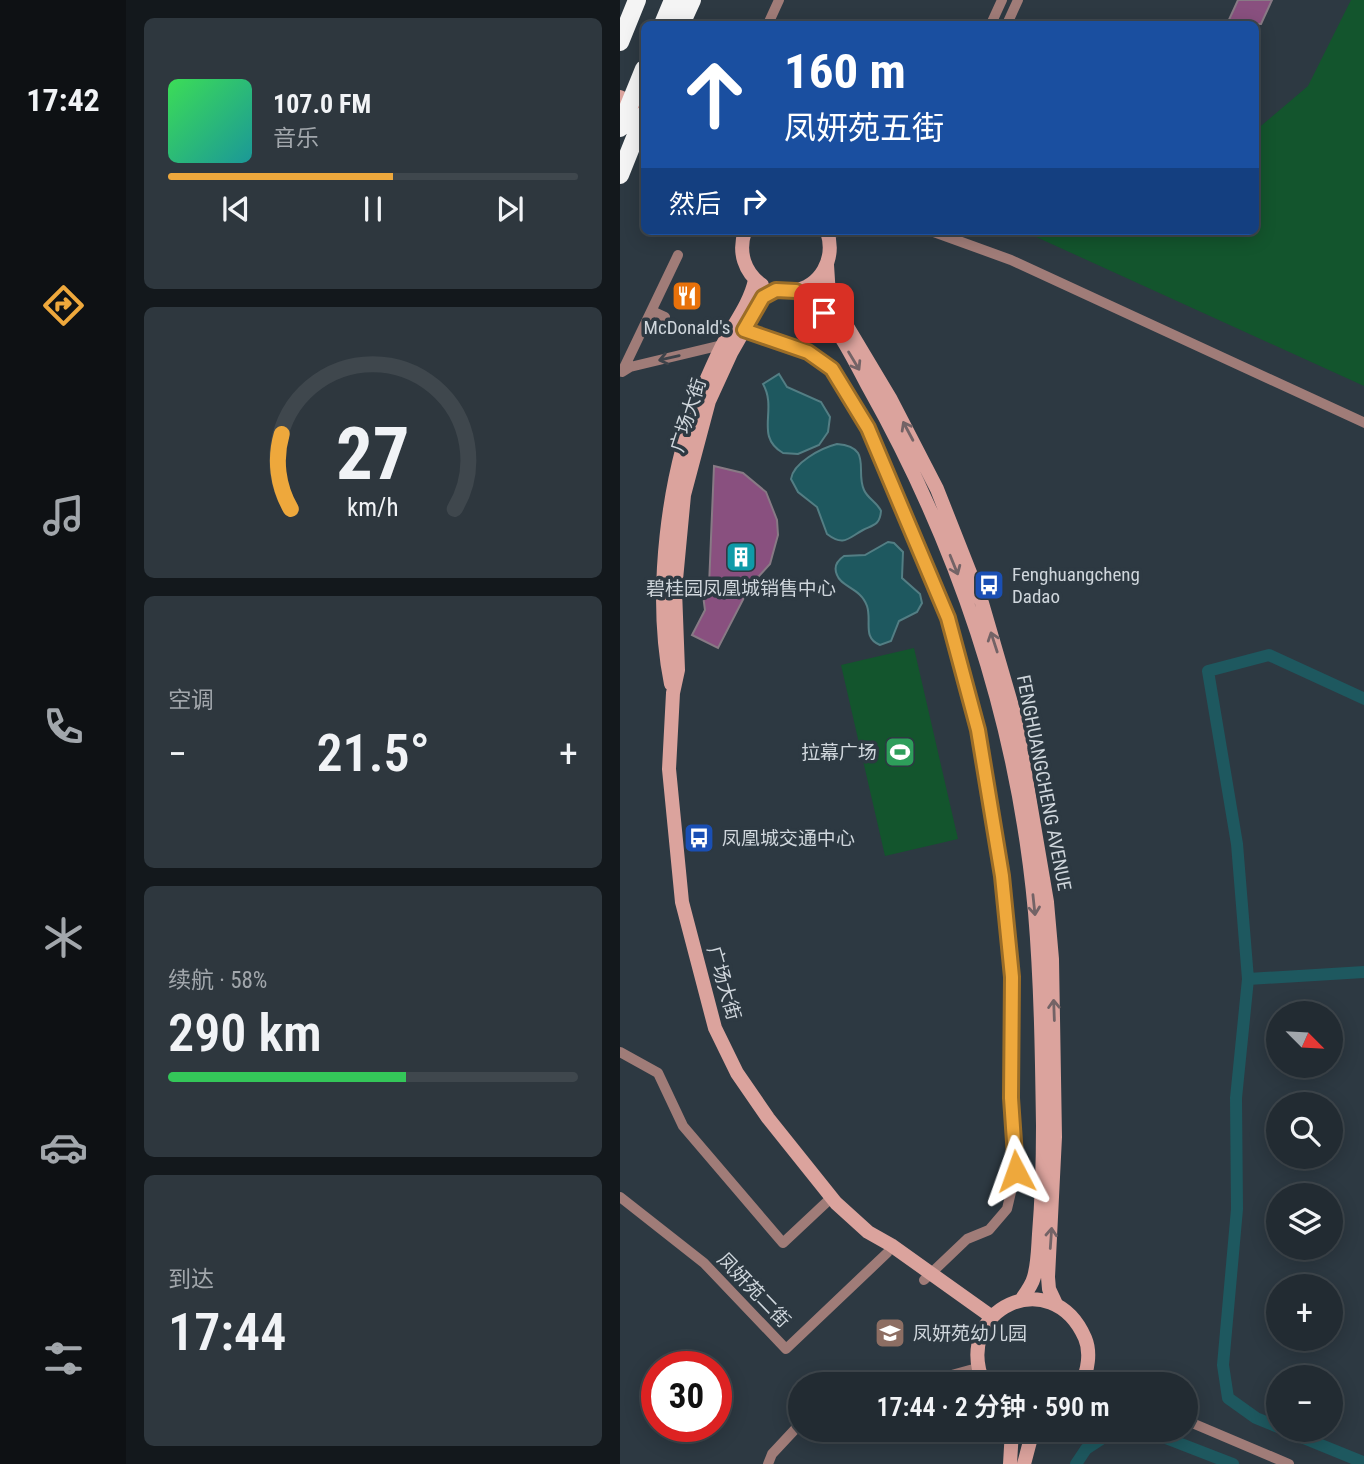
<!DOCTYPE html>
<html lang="zh">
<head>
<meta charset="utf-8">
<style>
  :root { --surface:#222b32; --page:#2e373e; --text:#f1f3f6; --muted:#a2a7ac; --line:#3f474d; --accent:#eea83c }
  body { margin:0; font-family:"Roboto Condensed","Noto Sans SC",sans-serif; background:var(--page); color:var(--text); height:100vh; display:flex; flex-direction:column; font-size:26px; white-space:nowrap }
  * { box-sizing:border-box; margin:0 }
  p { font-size:23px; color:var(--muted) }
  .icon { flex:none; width:38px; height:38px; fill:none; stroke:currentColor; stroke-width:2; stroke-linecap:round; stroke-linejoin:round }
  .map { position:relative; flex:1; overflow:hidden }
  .details { display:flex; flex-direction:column; gap:18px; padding:18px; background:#13181c; width:494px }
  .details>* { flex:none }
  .banner { position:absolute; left:21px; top:21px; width:618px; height:214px; border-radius:10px; box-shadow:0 4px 18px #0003,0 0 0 2px var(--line); background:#1a4fa0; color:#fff; overflow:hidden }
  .needle { width:46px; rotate:114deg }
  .controls { position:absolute; left:646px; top:1001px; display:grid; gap:14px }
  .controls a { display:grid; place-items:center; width:77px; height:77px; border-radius:50%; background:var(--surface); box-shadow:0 4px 18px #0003,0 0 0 2px var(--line); font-size:35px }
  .speed { position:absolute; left:21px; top:1351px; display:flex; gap:14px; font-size:35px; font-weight:700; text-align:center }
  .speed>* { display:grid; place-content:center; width:91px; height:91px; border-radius:50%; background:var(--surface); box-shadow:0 4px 18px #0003,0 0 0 2px var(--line); line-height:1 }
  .speed .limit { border:10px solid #d22; background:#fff; color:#111 }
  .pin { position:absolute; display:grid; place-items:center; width:60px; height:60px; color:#fff; margin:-30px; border-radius:14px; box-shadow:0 4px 10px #0006 }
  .me { position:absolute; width:77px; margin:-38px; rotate:356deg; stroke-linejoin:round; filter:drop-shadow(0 0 5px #0008) }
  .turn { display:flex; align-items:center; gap:24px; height:147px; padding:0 28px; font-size:32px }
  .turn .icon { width:91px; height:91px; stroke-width:2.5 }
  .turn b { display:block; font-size:49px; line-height:60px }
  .then { display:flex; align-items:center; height:66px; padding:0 28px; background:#0003; gap:14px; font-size:26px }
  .big { font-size:52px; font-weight:600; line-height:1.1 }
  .details .tile { flex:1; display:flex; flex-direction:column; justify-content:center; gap:10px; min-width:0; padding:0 24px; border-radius:10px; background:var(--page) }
  .details .dial { align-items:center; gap:0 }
  .dial svg { height:182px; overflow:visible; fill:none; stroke:var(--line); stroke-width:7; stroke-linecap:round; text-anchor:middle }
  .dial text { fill:var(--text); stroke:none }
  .song { display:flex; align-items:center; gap:21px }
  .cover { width:84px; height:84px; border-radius:10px; background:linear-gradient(135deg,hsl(130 70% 55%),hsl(180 70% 35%)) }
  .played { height:7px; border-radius:4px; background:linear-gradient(90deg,var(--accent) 55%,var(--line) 55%) }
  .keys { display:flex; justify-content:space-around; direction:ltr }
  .heat { display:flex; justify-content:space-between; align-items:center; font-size:38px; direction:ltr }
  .charge { height:10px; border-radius:5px; background:linear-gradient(90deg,#34c759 58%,var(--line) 0) }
  .trip { position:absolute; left:168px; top:1372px; width:410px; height:70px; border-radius:35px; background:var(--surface); box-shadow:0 4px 18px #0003,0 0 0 2px var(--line); font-weight:600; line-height:70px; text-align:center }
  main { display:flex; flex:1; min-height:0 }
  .dock { display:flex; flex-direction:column; width:126px; justify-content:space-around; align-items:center; background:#0e1114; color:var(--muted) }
  .dock .icon { width:49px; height:49px }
  .dock .on { color:var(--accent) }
  .dock b { font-size:32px; color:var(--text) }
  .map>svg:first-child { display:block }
  .green { fill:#13552d }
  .water { fill:#1e585f; stroke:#537e84; stroke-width:2 }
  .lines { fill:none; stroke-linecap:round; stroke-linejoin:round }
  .canal { stroke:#1e585f; stroke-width:12 }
  .building { fill:#89507f; stroke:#887a85; stroke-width:2 }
  .street { stroke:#a07c78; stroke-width:10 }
  .secondary { stroke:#dba39d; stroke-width:14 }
  .highway { stroke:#f4f4f4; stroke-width:18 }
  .oneway { stroke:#3e434a }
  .oneway2 { stroke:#736366 }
  .route-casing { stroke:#9b6d27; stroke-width:18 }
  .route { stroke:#eea83c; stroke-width:12 }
  .labels { text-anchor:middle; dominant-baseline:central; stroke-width:7; stroke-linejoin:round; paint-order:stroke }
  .poi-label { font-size:19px; fill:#cfd6dc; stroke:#2d3942; text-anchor:start }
  .street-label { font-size:19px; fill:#cfd6dc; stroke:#2d3942 }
</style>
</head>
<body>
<main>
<nav class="dock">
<b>17:42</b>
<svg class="icon on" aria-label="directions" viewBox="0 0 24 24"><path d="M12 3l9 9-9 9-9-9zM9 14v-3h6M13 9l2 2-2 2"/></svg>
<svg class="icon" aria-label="music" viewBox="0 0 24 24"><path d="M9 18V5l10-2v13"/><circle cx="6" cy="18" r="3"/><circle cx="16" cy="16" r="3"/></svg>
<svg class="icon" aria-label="phone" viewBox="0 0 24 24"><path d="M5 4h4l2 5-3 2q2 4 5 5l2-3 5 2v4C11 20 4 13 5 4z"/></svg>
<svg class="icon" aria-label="climate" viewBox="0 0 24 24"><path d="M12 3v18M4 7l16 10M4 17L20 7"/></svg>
<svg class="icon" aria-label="car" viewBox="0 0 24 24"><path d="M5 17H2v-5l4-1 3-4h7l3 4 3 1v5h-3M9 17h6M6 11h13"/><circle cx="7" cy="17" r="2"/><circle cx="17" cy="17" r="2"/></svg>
<svg class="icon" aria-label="filters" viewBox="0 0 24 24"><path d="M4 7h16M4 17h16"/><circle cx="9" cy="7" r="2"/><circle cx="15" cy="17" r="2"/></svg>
</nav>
<section class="details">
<div class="tile">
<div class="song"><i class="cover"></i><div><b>107.0 FM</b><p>音乐</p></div></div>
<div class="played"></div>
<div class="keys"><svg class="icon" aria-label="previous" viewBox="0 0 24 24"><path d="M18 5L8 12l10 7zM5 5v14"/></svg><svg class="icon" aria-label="pause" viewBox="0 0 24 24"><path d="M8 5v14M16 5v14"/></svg><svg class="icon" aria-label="next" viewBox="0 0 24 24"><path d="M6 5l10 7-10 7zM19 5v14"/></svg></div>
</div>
<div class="tile dial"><svg viewBox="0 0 100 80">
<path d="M14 69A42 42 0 1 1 86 69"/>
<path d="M14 69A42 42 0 0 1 10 36" stroke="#eea83c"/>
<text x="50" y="56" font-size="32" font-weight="700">27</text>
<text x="50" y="72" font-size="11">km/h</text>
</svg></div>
<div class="tile"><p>空调</p>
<div class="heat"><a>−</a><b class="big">21.5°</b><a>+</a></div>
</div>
<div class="tile"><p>续航 · 58%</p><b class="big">290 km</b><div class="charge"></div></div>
<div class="tile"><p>到达</p><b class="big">17:44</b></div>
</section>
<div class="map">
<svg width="745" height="1464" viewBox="0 0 745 1464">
  <rect width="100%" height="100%" fill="#2d3942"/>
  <!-- green -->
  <path class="green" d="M731,0h14l-1,386 -341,-155h232v-100l53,-45z
    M294,648l44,191 -73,17 -44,-191z"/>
  <!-- water -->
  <path class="water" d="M159,374l8,13 34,15 9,15 -2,15 -9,13 -21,9 -15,-1c-29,-17 -5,-43 -20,-69z
    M217,444c36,3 18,27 27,46 4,9 13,12 17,21 -1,14 -8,14 -18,19 -15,8 -19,17 -36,4l-10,-27 -19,-15 -7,-13c2,-16 30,-31 46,-35z
    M268,542l6,1 9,9 -1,26 18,16 2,9 -5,9 -18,9 -8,20 -11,4c-18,-7 -8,-24 -13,-39 -6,-18 -26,-19 -30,-31 -4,-9 1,-15 7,-19l21,-1z"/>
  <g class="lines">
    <!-- canal -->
    <path class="canal" d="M628,979l117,-7
      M658,1427l-22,-9 -28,-20 -5,-33 14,-156 -1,-111 12,-119 -11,-135 -29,-173 61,-16 96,44
      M525,1430l88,34
      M664,1430l81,33
      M456,1464l10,-15 29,-19"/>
  </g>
  <!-- building -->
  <path class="building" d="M618,0h34l-11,24h-34z
    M94,466l29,7 23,19 11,28 1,15 -8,29 -20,22 -32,62 -26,-13 13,-25 -2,-15 6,-9z"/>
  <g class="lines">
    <!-- street -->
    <path class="street" d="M148,24l11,-24
      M371,24l11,-24
      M387,24l11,-24
      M311,231l80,29 354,163
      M208,233l19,-2
      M32,311l13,6
      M121,329l68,23 23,17 36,59 80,190 30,112 24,146 10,101 -1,121 5,73 -9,38 -18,21 -22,9 -43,41
      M2,372l56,-117
      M2,372l8,-5 92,-22
      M0,1052l38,21 25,53 100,117 48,-45
      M0,1197l84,66 82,86 101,-96
      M465,1377l16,7
      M299,1384l58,-16
      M565,1420l104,44
      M148,1464l4,-10 28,-30"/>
    <!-- secondary -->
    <path class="secondary" d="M0,97l24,11
      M125,231c-7,21 -1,41 17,54
      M207,265l2,31 61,102 47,91 45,114 34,117 31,182 5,57 3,178 -7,140 1,12 7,15
      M156,291l-13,6 -32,56 -22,48 -25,94 -9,95 3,80 -5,23 -4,76 13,133 33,126 22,45 31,45 68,85 32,29 23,13 101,72
      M172,291c29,-4 44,-32 35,-60
      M175,291c36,17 56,64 74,97 91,162 149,338 166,524 6,71 7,143 8,214 0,36 -1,72 -4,108 -1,14 -1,29 -5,43 -2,8 -8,16 -13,23
      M51,684c-18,-90 -4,-208 31,-294 6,-14 13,-30 20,-44 11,-21 28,-42 33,-66
      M364,1384c-33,-75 68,-122 101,-46 6,14 3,33 -4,46
      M390,1464l2,-34
      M404,1464l9,-34"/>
    <!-- highway -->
    <path class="highway" d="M43,24l10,-24
      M61,24l11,-24
      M0,42l17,-42
      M0,128l24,-59
      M0,175l24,-60"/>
  </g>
  <!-- one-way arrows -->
  <defs><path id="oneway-shaft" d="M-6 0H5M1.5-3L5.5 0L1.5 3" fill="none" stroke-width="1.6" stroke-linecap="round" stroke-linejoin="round" transform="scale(1.75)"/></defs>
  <use class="oneway" href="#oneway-shaft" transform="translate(49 358) rotate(167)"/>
  <g class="oneway2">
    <use href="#oneway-shaft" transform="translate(234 361) rotate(59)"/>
    <use href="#oneway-shaft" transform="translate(288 431) rotate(-118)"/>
    <use href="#oneway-shaft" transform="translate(334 565) rotate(68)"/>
    <use href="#oneway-shaft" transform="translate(374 642) rotate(-108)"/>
    <use href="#oneway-shaft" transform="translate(414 905) rotate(84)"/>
    <use href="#oneway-shaft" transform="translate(434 1010) rotate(-92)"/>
    <use href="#oneway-shaft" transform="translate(431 1238) rotate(-86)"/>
  </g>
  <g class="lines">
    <!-- route casing -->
    <g class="route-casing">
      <path id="route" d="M204,313l-11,-11 -17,-11 -20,-1 -13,7 -19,33 64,22 24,17 36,59 80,190 30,112 24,146 10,101 -1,121 5,73"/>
    </g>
    <!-- route -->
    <use href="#route" class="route"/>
  </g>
  <!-- icons -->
  <defs>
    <g id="restaurant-square" transform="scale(1.575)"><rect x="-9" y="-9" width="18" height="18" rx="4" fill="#e8710a" stroke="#2d3942"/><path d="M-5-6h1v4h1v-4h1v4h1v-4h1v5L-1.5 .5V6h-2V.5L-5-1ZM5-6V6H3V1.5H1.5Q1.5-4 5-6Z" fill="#fff"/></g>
    <g id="building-square" transform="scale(1.575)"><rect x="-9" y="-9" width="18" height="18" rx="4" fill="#0f9aa8" stroke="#2d3942"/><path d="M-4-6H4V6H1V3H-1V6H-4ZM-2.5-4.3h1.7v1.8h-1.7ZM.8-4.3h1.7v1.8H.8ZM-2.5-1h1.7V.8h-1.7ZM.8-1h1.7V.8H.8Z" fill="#fff"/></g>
    <g id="bus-square" transform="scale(1.575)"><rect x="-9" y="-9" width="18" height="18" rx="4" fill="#1a4fb4" stroke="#2d3942"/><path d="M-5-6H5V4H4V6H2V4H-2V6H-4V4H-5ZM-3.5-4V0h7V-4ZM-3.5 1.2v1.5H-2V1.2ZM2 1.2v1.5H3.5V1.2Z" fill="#fff"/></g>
    <g id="stadium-square" transform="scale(1.575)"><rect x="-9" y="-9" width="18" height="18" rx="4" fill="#2e9e5b" stroke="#2d3942"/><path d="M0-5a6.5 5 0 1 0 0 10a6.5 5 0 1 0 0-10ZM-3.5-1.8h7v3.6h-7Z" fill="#fff"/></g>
    <g id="school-square" transform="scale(1.575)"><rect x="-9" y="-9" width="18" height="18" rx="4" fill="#8d6e63" stroke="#2d3942"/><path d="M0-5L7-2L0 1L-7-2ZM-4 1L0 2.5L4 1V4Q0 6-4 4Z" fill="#fff"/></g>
  </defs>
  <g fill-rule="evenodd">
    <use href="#restaurant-square" x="67" y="296"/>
    <use href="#building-square" x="121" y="557"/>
    <use href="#bus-square" x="369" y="585"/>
    <use href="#stadium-square" x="280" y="752"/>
    <use href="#bus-square" x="79" y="838"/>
    <use href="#school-square" x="270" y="1333"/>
  </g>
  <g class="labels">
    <!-- poi labels -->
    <g class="poi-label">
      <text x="67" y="327" text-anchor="middle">McDonald's</text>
      <text x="392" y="574">Fenghuangcheng<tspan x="392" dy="22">Dadao</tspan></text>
      <text x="121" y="588" text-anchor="middle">碧桂园凤凰城销售中心</text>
      <text x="257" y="752" text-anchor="end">拉幕广场</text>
      <text x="102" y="838">凤凰城交通中心</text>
      <text x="293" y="1333">凤妍苑幼儿园</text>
    </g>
    <!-- street labels -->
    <g class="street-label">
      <text transform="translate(68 415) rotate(-72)">广场大街</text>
      <text transform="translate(424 783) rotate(79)">FENGHUANGCHENG AVENUE</text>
      <text transform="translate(104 983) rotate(74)">广场大街</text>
      <text transform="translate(134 1290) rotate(46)">凤妍苑二街</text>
    </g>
  </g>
</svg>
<div class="controls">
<a><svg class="needle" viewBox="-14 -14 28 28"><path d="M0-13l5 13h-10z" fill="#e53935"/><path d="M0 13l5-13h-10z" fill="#a2a7ac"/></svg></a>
<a><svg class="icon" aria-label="search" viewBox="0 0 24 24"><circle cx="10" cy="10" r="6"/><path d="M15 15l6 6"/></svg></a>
<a><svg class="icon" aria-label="layers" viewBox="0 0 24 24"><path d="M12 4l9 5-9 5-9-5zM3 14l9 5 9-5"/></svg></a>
<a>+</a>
<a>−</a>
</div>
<div class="speed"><div class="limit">30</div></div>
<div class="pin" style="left:204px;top:313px;background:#d93025"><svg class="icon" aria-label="arrive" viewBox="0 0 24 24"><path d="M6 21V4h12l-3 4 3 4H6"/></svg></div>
<svg class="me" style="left:396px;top:1171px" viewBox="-20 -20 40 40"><path d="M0-17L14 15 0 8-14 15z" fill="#eea83c" stroke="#fff" stroke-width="4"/></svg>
<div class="trip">17:44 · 2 分钟 · 590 m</div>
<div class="banner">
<div class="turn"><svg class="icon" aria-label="ahead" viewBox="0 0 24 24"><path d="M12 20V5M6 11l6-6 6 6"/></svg><div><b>160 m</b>凤妍苑五街</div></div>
<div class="then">然后<svg class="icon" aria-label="right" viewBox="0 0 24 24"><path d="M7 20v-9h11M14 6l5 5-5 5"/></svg></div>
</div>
</div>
</main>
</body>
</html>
